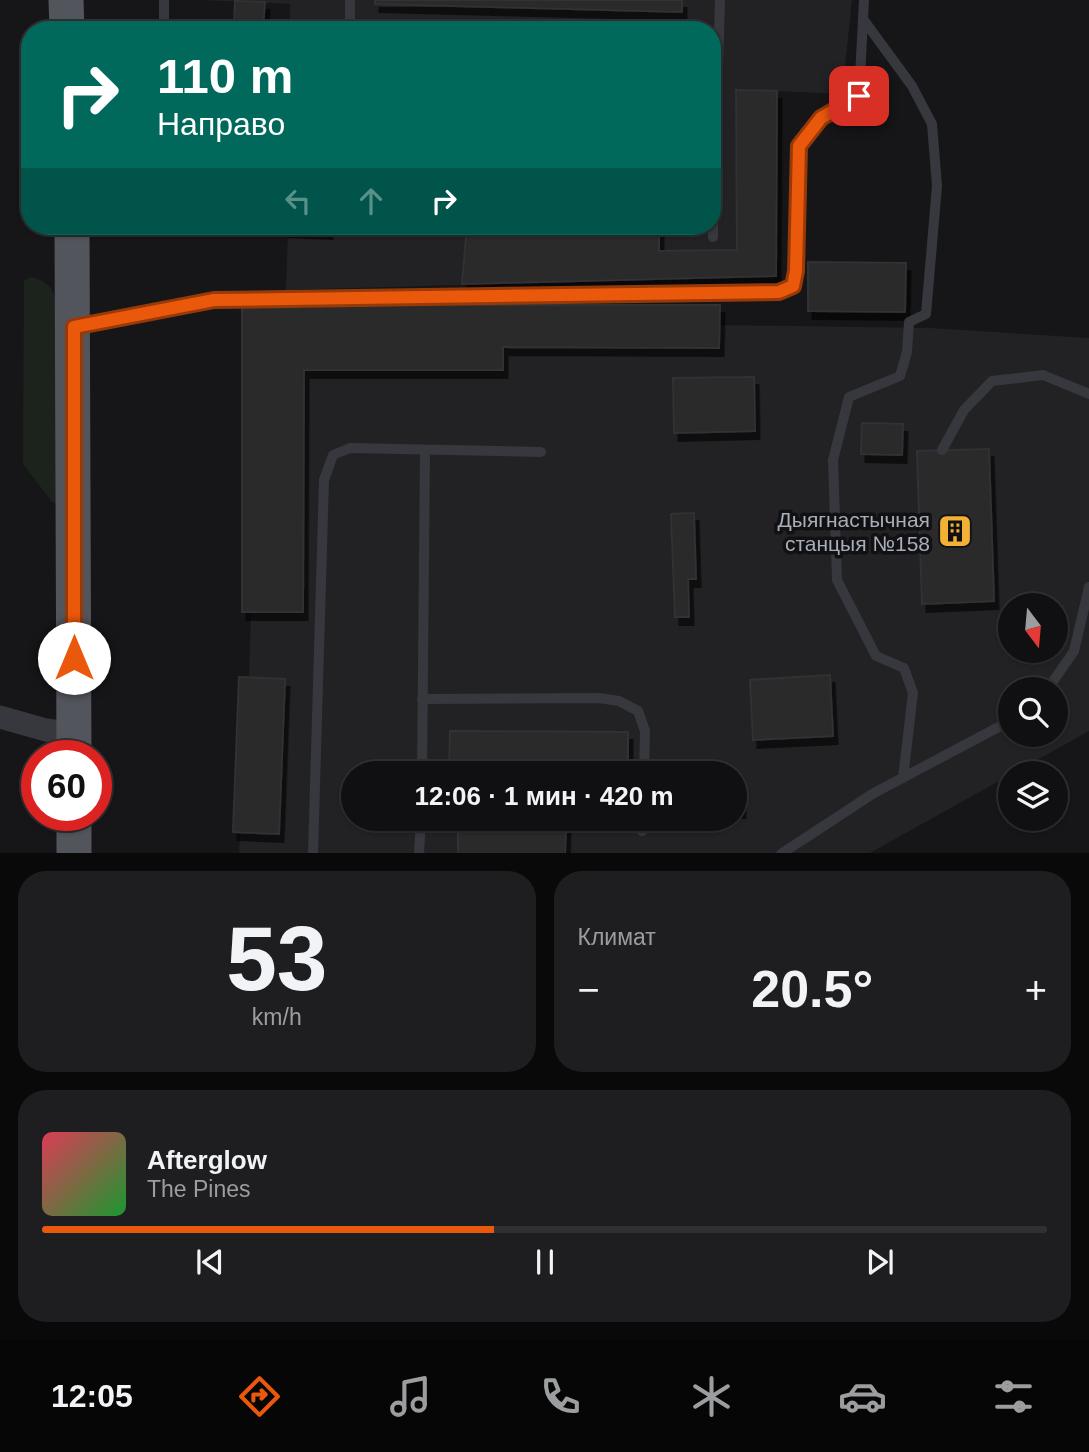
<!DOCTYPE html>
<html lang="ru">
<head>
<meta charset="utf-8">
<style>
  :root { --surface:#101012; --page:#1e1e20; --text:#f1f3f6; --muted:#9c9d9f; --line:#303032; --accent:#ea580c }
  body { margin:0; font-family:Arial,sans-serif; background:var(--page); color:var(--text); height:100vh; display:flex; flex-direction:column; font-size:26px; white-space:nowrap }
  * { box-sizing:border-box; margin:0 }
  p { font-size:23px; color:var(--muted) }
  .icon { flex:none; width:38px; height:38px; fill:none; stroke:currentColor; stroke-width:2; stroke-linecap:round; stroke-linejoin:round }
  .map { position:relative; height:853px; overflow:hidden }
  .side { display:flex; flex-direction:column; gap:18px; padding:18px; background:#09090a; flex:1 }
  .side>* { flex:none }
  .banner { position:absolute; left:21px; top:21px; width:700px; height:214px; border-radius:28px; box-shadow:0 2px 5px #0004,0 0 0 2px var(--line); background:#00695c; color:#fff; overflow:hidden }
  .needle { width:46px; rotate:164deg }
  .tools { position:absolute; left:998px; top:593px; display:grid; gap:14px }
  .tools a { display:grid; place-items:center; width:70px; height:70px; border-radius:50%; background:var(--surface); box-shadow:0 2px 5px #0004,0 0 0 2px var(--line); font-size:35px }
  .speed { position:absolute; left:21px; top:740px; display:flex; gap:14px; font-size:35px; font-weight:700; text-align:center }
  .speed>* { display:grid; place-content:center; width:91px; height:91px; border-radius:50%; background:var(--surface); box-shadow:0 2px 5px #0004,0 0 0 2px var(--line); line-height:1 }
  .speed .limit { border:10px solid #d22; background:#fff; color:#111 }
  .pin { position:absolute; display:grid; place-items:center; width:60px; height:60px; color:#fff; margin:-30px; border-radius:14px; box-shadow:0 4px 10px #0006 }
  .me { position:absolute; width:77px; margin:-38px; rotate:0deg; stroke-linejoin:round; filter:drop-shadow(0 0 5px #0008) }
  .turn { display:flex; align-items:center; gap:24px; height:147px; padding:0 21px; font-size:32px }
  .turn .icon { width:91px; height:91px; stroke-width:2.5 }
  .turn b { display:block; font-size:49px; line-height:60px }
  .lanes { display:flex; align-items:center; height:66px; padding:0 21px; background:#0003; justify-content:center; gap:35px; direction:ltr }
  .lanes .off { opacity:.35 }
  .big { font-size:52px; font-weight:700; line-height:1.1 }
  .side .tile { flex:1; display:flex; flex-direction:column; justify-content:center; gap:10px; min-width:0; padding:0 24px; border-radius:28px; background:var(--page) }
  .side .dial { align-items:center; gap:0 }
  .dial b { font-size:91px; line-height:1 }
  .song { display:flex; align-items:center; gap:21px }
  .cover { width:84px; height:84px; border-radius:10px; background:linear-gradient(135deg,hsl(350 70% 55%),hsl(130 70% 35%)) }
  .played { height:7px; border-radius:4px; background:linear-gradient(90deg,var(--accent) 45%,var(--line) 45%) }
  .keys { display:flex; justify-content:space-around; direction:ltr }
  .heat { display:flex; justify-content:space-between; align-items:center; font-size:38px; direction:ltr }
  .side .tiles { flex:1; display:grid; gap:18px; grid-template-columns:1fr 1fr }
  .tile:last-child { grid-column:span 2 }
  .trip { position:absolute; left:341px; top:761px; width:406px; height:70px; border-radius:35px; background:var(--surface); box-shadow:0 2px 5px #0004,0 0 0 2px var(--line); font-weight:700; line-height:70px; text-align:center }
  .menu { display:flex; height:112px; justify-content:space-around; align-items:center; background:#060607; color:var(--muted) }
  .menu .icon { width:49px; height:49px }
  .menu .current { color:var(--accent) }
  .menu b { font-size:32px; color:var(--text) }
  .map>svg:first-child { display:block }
  .built { fill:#222225; fill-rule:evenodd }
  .green { fill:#1c231d }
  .building { fill:#29292c; stroke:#303034; stroke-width:2; filter:url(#shadow) }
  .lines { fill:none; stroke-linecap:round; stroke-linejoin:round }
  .service { stroke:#37383d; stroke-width:10 }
  .minor { stroke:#37383d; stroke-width:23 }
  .primary { stroke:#53555c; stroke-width:35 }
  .route-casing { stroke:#983908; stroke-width:18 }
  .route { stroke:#ea580c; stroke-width:12 }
  .labels { text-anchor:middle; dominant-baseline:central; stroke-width:7; stroke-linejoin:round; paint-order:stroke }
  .poi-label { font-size:21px; fill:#a8adb8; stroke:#111113; text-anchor:end }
</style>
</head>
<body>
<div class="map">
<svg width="1089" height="854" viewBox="0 0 1089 854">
  <defs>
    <filter id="shadow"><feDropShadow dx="4.5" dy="8" stdDeviation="0" flood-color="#0009"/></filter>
  </defs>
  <rect width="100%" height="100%" fill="#161618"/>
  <!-- built -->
  <path class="built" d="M203,0h649l-10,94 -65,-3 -1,185 -490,14 2,-60 -5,-1v-3h429v-196h-422v-26z
    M719,325l211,3 159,10v393l-219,122 -631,1 1,-21 -7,-1 6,-155 10,1 2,-65 -9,-1v-243l260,1 1,-23 216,1zM1010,606h45v45h-45zM1010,690h45v45h-45zM354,774h381v45h-381z"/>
  <!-- green -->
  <path class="green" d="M31,277c17,4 22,12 27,28v198h-5l-30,-39 1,-183z"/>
  <!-- building -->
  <path class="building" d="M375,0h307v12l-307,-8z
    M235,1l30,1 -2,26 -29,-1z
    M736,90l41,1 -1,185 -314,8 5,-58h192v25l78,-1z
    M283,226h45v5l-45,-2z
    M808,262l98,1 -1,49 -97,-1z
    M242,305h478l-1,43 -216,-1v23h-199l-1,242h-61z
    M754,377l1,54 -81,2 -1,-55z
    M862,423l41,1 -1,31 -41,-1z
    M989,449l5,152 -72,3 -5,-153z
    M694,513l2,66h-8l1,38h-14l-4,-103z
    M830,675l3,61 -80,4 -3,-60z
    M239,677l46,2 -6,155 -46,-2z
    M450,731l178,1v42h-179z
    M740,784l1,26h-6v-25z
    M458,821l108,1 -1,32h-107z"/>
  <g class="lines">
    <!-- service -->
    <path class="service" d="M863,19l49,67 20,38 5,62 -11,128 -17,8 -2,30 -7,24 -51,21 -16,63 4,120 39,76 28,12 9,25 -10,85
      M164,30v-30
      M350,30v-30
      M712,99h5l3,-99
      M712,183l5,-84
      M713,237l1,-54
      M77,327l137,-27 565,-8 14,-5 3,-16 3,-125 22,-28 38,-22 5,-96
      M942,450l22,-40 28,-29 51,-6 46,19
      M1047,690l27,-39 15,-64
      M422,699l177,-1 20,3 19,10 7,20 -1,43
      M422,774l3,-324
      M642,831l1,-12
      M313,854l11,-374 9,-25 17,-7 191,4
      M419,854l2,-35
      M781,854l93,-61 136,-72"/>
    <!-- minor -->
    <path class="minor" d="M0,717l46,13 28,4"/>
    <!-- primary -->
    <path class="primary" d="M66,0l1,30
      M72,226l2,530
      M74,854v-38"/>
  </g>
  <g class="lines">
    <!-- route casing -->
    <g class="route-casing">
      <path id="route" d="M74,658v-331l140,-27 565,-8 14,-6 3,-15 3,-125 22,-28 38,-22"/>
    </g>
    <!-- route -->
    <use href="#route" class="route"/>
  </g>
  <!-- icons -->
  <defs>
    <g id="building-square" transform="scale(1.75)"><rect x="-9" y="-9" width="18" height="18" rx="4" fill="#f2b134" stroke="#111113"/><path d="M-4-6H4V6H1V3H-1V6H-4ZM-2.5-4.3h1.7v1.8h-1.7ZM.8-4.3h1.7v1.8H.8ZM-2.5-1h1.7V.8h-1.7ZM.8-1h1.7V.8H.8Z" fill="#111"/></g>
  </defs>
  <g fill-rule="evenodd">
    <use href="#building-square" x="955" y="531"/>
  </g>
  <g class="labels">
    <!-- poi labels -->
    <g class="poi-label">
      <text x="930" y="519">Дыягнастычная<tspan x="930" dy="24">станцыя №158</tspan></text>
    </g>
  </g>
</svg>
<div class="tools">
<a><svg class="needle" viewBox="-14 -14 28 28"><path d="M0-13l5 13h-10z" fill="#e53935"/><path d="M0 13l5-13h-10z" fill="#9c9d9f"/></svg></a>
<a><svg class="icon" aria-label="search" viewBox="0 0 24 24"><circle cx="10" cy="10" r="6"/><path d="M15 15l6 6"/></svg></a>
<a><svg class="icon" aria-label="layers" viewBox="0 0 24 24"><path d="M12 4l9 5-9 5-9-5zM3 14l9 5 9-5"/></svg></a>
</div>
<div class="speed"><div class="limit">60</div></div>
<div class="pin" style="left:859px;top:96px;background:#d93025"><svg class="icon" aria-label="arrive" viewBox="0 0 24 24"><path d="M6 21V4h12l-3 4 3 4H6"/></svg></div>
<svg class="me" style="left:74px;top:658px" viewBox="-20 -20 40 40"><circle r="19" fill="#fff"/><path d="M0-13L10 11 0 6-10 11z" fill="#ea580c"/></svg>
<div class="trip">12:06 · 1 мин · 420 m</div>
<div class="banner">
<div class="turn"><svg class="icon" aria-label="right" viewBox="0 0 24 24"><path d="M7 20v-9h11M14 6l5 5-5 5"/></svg><div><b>110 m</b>Направо</div></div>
<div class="lanes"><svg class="icon off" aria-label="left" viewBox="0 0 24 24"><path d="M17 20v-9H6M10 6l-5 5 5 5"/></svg><svg class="icon off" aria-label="ahead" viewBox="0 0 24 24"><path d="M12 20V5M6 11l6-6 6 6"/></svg><svg class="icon" aria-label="right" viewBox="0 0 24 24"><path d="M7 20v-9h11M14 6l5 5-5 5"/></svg></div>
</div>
</div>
<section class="side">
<div class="tiles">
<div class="tile dial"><b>53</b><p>km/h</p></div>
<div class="tile"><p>Климат</p>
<div class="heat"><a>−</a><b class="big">20.5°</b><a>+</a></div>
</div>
<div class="tile">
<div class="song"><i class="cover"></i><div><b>Afterglow</b><p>The Pines</p></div></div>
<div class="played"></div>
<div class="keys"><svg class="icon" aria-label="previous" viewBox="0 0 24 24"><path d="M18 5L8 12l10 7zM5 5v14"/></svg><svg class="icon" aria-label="pause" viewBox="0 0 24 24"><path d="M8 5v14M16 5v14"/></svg><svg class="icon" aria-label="next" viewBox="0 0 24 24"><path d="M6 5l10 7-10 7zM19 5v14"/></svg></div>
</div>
</div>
</section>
<nav class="menu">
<b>12:05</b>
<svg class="icon current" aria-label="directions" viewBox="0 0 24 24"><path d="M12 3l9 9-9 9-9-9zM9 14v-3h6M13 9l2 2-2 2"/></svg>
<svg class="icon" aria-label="music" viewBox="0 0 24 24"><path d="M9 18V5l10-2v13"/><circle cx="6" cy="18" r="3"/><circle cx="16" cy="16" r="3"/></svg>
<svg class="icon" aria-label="phone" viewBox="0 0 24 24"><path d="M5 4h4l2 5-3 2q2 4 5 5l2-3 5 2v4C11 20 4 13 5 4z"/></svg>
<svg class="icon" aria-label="climate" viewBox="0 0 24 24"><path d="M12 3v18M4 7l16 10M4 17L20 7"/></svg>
<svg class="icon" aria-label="car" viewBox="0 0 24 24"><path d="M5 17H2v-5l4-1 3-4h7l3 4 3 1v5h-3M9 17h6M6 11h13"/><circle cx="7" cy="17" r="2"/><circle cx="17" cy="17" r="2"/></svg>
<svg class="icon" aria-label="filters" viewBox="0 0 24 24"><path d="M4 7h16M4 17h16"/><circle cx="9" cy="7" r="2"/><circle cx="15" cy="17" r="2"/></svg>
</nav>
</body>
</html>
